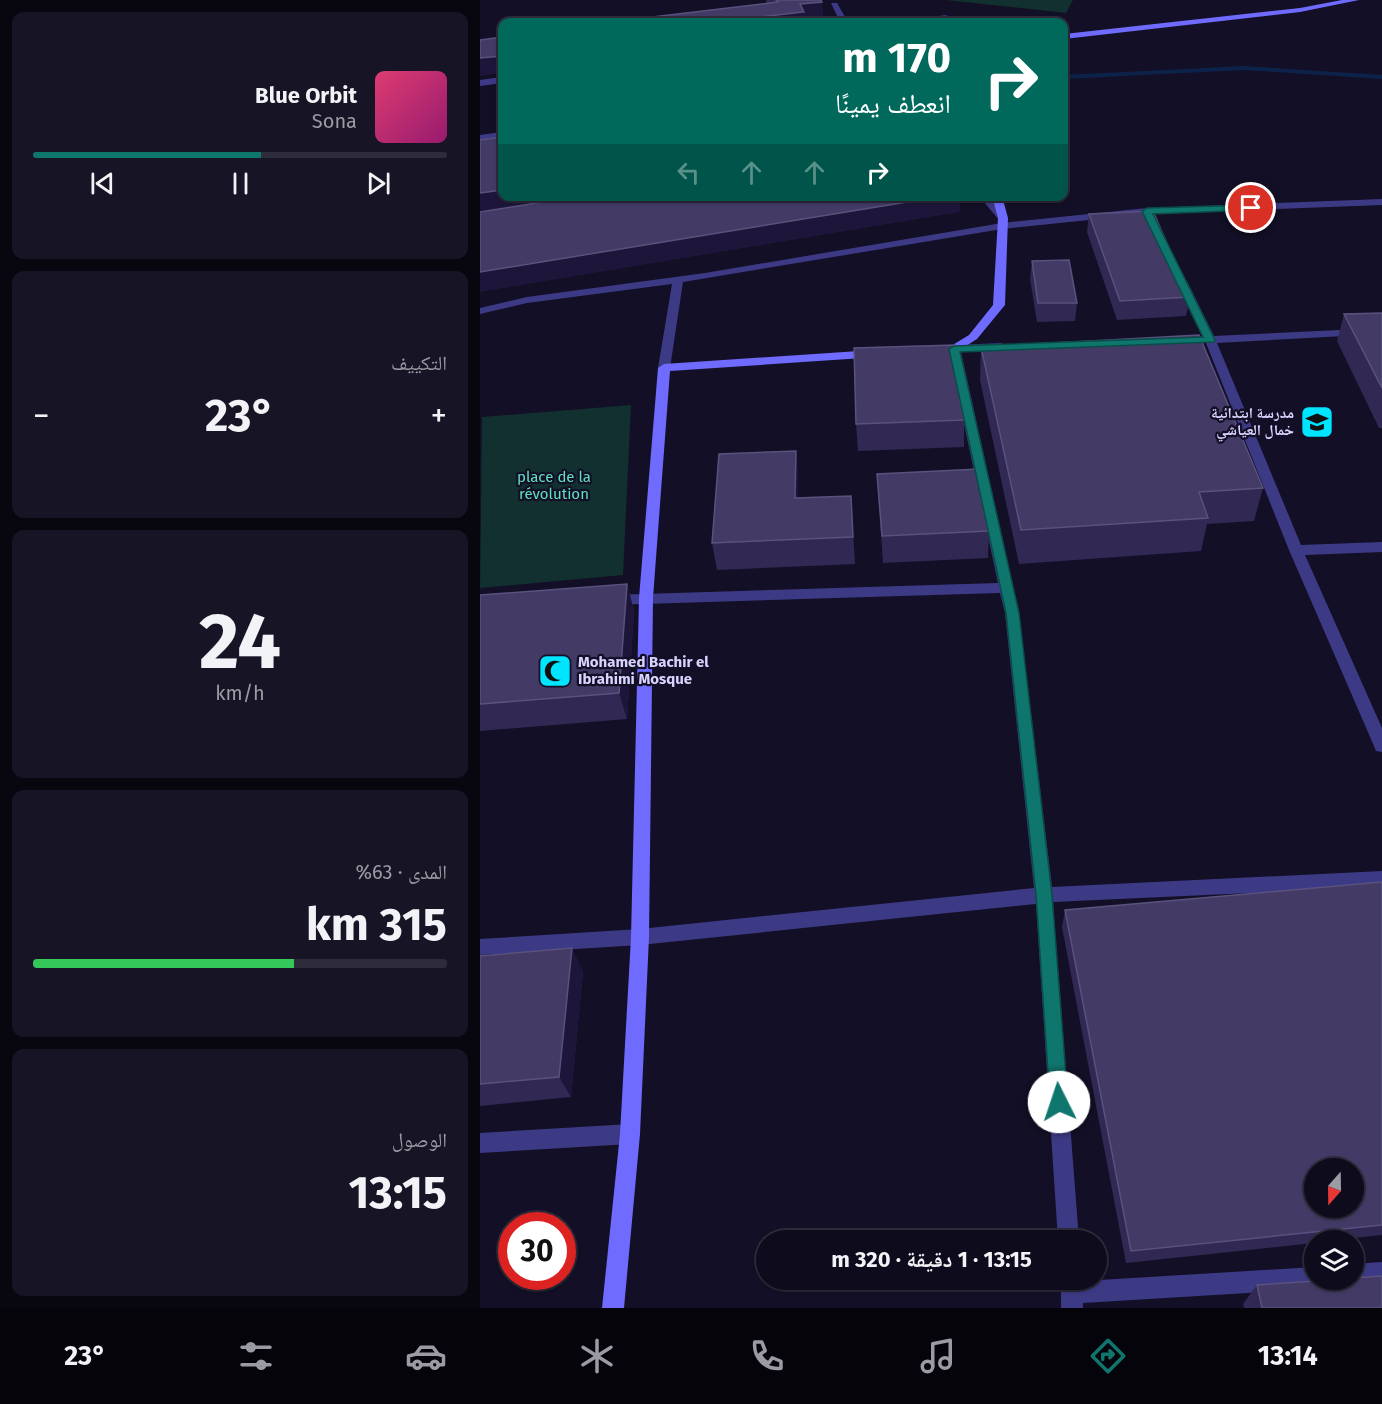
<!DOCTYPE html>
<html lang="ar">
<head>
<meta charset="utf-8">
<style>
  :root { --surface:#0e0b1c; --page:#171425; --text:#f1f3f6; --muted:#9b9ba3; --line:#2e2b3b; --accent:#0f766e }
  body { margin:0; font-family:"Fira Sans","Noto Naskh Arabic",sans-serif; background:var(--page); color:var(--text); direction:rtl; height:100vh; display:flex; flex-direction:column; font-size:22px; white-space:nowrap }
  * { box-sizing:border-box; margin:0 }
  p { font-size:20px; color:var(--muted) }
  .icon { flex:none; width:33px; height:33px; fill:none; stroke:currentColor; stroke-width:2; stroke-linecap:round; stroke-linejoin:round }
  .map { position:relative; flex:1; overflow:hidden; direction:ltr }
  .panel { display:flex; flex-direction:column; gap:12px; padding:12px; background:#08060f; width:480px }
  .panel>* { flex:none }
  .top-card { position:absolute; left:18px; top:18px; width:570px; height:183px; border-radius:12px; box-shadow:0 2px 4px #0004,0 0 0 2px var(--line); direction:rtl; background:#00695c; color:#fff; overflow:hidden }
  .needle { width:39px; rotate:200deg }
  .tools { position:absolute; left:824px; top:1158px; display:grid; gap:12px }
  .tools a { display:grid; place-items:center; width:60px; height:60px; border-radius:50%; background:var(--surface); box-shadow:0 2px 4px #0004,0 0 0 2px var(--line); font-size:30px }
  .speed { position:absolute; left:18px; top:1212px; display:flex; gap:12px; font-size:30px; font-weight:700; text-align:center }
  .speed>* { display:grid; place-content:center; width:78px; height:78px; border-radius:50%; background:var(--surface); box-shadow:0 2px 4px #0004,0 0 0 2px var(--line); line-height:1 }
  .speed .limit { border:9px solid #d22; background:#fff; color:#111 }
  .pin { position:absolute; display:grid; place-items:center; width:51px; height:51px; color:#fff; margin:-26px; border:3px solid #fff; border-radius:50%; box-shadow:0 2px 6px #0007 }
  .me { position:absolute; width:66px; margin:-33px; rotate:356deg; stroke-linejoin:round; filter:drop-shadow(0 0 4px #0008) }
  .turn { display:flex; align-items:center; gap:21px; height:126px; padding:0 18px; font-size:27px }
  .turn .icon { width:78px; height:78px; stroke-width:2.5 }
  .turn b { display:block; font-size:42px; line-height:51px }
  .lanes { display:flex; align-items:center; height:57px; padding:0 18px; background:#0003; justify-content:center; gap:30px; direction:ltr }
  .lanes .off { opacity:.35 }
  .big { font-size:45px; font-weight:700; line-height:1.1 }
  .panel .card { flex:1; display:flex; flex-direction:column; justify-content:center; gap:9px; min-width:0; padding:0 21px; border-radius:12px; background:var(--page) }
  .panel .dial { align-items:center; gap:0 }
  .dial b { font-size:78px; line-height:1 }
  .song { display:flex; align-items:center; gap:18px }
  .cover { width:72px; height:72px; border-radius:9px; background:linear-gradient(135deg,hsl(340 70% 55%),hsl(320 70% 35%)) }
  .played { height:6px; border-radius:3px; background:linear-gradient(90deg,var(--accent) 55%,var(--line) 55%) }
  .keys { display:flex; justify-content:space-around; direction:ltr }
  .heat { display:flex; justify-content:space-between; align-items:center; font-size:33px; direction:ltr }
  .charge { height:9px; border-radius:4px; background:linear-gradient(90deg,#34c759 63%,var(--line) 0) }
  .trip { position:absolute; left:276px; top:1230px; width:351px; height:60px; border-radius:30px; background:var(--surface); box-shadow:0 2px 4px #0004,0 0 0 2px var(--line); font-weight:700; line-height:60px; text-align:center; direction:rtl }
  .tab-bar { display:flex; height:96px; justify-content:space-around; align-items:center; background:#06040b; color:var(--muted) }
  .tab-bar .icon { width:42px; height:42px }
  .tab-bar .on { color:var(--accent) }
  .tab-bar b { font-size:27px; color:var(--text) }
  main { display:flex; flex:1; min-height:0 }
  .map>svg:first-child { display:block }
  .green { fill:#12302f }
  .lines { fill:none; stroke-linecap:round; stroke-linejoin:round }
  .stream { fill:#0c2248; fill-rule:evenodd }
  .lane { fill:#3d3a85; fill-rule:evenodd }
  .street { fill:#3d3a85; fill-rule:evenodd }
  .secondary { fill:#6f6bff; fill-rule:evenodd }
  .wall { fill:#312854 }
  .shaded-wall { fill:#1d163a }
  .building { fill:#433a66; stroke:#5a527e; stroke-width:1.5; fill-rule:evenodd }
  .route { fill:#0f766e; stroke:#0a4d48; stroke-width:1.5 }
  .labels { text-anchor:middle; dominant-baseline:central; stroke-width:4.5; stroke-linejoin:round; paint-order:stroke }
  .poi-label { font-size:15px; font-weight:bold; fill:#d9d4ff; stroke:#130f26; text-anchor:end }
  .park-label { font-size:15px; fill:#5fe0c0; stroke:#130f26 }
</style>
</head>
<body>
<main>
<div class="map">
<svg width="902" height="1308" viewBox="0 0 902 1308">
  <rect width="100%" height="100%" fill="#130f26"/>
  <!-- green -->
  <path class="green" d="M466,0h127l-7,13z
    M151,405l-8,170 -143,13 2,-171z"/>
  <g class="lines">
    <!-- stream -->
    <path class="stream" d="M764,66l138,9v4l-138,-9 -180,9v-4z"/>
    <!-- lane -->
    <path class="lane" d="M351,3h6l11,19h-8z"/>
    <!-- street -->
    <path class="street" d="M466,15l4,2 -1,2 -53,3z
      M22,77v6l-22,3v-6z
      M22,132v6l-22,3v-6z
      M499,196h11l17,20v4h-8z
      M902,199v6l-235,9 -145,15 -319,53 -13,86 -6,4 -6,-4 14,-84 -145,19 -47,11v-6l47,-11 178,-24 297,-50 145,-15z
      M701,278l6,3 27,55 168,-8v6l-165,9 84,202 81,-3v10l-77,3 77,173v24l-6,-1 -2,-5 -85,-196 -83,-207 -25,1 -6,-3 6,-3 21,-2 -27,-55z
      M521,343l6,4 -2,2 -44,3 58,261 33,274 330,-16v16l-329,15 26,338h-21l-22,-336 -396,41 -160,10v-16l160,-10 394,-41 -29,-275 -5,-20 -389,12 -7,-5 7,-5 387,-12 -50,-234 6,-4z
      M150,1124l7,3 3,7 -3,7 -7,3 -150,9v-20z
      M902,1262v22l-29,2 -8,-3 -1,-3h9v-16z
      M834,1267v13h10l-2,6 -8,3 -231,14v5h-22v-28h22v1z"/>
    <!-- secondary -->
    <path class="secondary" d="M862,0h17l-59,12 -236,27v-5l236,-26z
      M512,196h10l6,22 -3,87 -28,34 -19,12 -25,1v-4l18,-2 18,-11 24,-30 5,-87z
      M394,350l6,4 -2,3 -208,14 -17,227 -4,339 -9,197 -16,174h-22l18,-174 11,-197 8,-339 19,-230 6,-4z"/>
  </g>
  <!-- wall -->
  <path class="wall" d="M286,0h55l-54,3z
    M609,214l101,83 -4,19 -69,4 -30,-88z
    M552,261l45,42 -2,18 -38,1 -7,-43z
    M902,313v115h-3l-42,-87 7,-27z
    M501,347l282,141 -9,33 -47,3 -6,27 -182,13 -39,-184z
    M484,420v27l-106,4 -2,-27z
    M316,451l2,27v20l53,-2 4,68 -138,6 -5,-27z
    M397,474l112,57 -1,27 -105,5z
    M147,584l7,27 -7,108 -147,12v-136z
    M902,882v353l-47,5h-21v3l-188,20 -64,-336 3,-17z
    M0,956l103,15 -12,126 -91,9z
    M777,1285l125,23h-138l-1,-4z"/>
  <!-- shaded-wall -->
  <path class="shaded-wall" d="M342,2l2,20h-107l83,-18z
    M22,56v17l-22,3v-18z
    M22,190v6h84l-106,16v-19z
    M464,196h16v16l-480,80v-20z
    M316,451l2,27v47l-3,-27z
    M147,584l7,27 -7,108 -8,-26z
    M92,948l11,23 -12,126 -12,-20z"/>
  <!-- building -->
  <path class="building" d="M296,0h45l1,2 -22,2 4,8 -87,10h-107l168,-20z
    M22,37v19l-22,2v-18z
    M22,137v53l-22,3v-53z
    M102,196h362l-464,76v-60z
    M673,211l37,86 -70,4 -31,-87z
    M589,260l8,43h-39l-6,-42z
    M902,313v75l-38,-74z
    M719,335l64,153 -64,4 9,26 -187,12 -40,-183z
    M475,345l9,75 -108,4 -2,-76z
    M316,451l-1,47 56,-2 2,41 -141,6 7,-89z
    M499,469l10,62 -107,5 -5,-62z
    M147,584l-8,109 -139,11v-109z
    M902,882v343l-251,26 -66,-341zM834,1168h39v40h-39z
    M92,948l-13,129 -79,7v-128z
    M902,1276v32h-120l-5,-23 74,-5h22v-2z"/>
  <!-- route -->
  <path class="route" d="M771,205l5,3 -1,2 -102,4 62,126 -1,2 -254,10 59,261 33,282 16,207 -3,7 -6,2 -6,-2 -3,-7 -14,-207 -30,-282 -57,-264 5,-3 249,-9 -61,-126 5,-3z"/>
  <!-- icons -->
  <defs>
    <g id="school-square" transform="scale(1.725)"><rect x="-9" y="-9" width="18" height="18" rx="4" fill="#00e5ff" stroke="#130f26"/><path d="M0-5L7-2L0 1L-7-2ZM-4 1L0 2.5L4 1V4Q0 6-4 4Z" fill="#111"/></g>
    <g id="mosque-square" transform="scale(1.725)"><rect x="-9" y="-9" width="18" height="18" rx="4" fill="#00e5ff" stroke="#130f26"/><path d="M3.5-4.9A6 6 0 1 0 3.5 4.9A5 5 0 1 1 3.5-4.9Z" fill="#111"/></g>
  </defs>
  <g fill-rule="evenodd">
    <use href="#school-square" x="837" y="422"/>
    <use href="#mosque-square" x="75" y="671"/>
  </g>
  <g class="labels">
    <!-- poi labels -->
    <g class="poi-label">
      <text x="814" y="413">مدرسة ابتدائية<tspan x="814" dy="17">خمال العياشي</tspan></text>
      <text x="98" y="662" text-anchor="start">Mohamed Bachir el<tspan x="98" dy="17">Ibrahimi Mosque</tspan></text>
    </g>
    <!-- park labels -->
    <g class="park-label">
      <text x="74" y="477">place de la<tspan x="74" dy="17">révolution</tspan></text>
    </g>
  </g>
</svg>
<div class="tools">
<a><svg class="needle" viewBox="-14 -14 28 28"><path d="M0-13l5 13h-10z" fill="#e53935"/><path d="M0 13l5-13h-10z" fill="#9b9ba3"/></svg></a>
<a><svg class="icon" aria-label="layers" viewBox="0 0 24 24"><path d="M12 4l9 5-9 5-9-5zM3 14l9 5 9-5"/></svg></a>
</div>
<div class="speed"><div class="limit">30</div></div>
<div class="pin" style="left:771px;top:208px;background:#d93025"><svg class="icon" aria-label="arrive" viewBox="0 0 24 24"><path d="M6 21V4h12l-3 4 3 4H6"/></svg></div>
<svg class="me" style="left:579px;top:1102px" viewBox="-20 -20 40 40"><circle r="19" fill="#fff"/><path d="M0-13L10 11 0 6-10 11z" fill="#0f766e"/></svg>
<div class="trip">13:15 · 1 دقيقة · 320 m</div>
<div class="top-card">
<div class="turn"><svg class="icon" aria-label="right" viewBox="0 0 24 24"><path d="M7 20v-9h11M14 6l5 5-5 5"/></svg><div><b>170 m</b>انعطف يمينًا</div></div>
<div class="lanes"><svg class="icon off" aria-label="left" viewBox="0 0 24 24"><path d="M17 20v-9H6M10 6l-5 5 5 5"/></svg><svg class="icon off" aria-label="ahead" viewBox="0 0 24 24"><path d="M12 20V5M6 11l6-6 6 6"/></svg><svg class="icon off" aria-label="ahead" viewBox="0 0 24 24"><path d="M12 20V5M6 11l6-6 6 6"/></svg><svg class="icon" aria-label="right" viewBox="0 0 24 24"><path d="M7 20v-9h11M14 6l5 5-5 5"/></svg></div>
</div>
</div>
<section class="panel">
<div class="card">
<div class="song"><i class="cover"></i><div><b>Blue Orbit</b><p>Sona</p></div></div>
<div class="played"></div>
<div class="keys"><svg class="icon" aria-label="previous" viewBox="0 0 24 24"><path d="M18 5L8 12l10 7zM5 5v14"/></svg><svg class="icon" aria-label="pause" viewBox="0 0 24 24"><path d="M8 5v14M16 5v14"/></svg><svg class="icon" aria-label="next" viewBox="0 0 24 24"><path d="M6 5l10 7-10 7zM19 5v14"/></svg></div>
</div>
<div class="card"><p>التكييف</p>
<div class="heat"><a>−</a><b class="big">23°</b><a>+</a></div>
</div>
<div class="card dial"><b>24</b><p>km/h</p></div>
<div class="card"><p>المدى · 63%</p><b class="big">315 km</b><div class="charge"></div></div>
<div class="card"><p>الوصول</p><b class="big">13:15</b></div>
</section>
</main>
<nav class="tab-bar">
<b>13:14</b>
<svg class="icon on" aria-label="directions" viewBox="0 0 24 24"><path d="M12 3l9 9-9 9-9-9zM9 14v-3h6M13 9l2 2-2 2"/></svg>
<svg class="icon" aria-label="music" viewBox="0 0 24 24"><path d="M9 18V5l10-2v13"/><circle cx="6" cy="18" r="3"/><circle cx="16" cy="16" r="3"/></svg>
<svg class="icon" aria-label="phone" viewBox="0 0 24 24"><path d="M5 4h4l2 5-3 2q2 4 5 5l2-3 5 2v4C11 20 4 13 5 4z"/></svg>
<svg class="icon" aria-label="climate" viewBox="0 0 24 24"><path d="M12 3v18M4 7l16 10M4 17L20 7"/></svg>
<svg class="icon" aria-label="car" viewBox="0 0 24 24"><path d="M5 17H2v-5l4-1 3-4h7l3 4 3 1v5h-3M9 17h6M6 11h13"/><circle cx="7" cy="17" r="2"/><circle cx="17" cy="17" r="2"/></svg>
<svg class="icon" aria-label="filters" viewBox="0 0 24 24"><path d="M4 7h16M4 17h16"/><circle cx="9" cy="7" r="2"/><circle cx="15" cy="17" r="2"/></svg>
<b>23°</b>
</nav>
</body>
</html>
